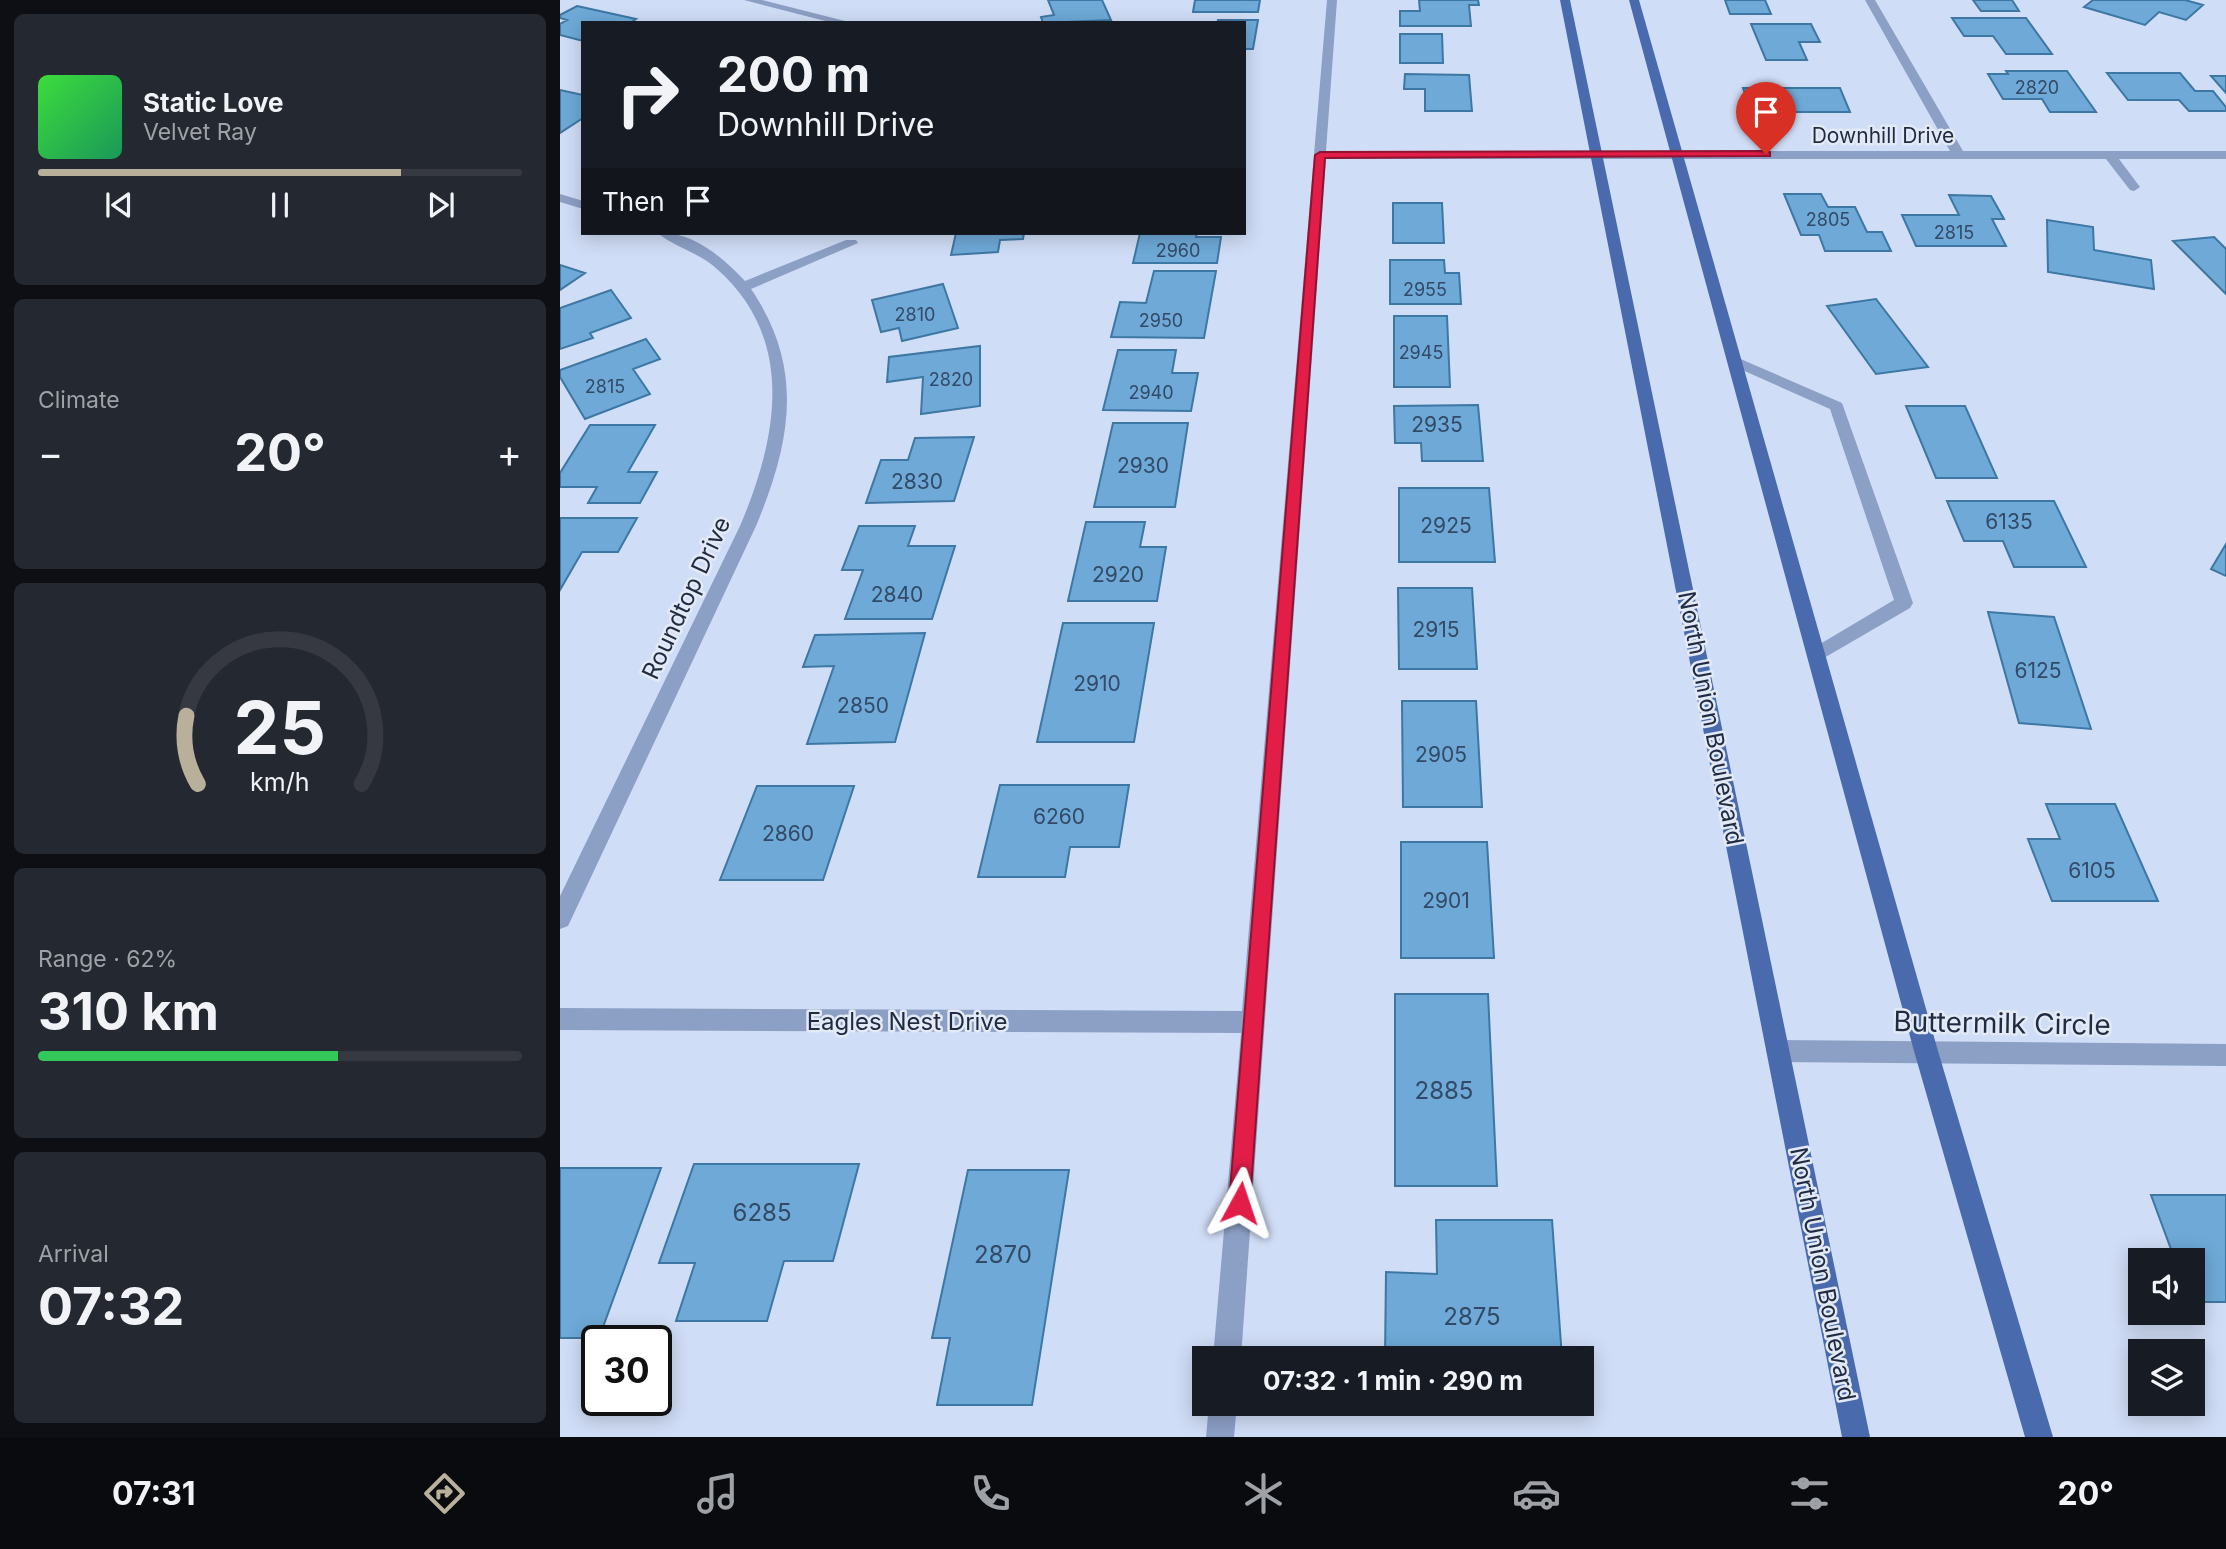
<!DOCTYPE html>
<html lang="en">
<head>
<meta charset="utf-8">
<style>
  :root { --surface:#171b24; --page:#242831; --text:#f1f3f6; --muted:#9ea1a6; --line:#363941; --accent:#b9b09c }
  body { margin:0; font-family:Inter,sans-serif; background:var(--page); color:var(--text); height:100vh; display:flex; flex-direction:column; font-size:26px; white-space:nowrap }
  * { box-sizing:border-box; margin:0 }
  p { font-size:23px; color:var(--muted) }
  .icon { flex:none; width:38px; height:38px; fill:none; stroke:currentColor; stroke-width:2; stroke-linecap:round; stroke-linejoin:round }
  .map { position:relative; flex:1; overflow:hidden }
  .details { display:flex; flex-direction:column; gap:14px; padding:14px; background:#0d0f14; width:560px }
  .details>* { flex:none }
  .guide { position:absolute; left:21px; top:21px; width:665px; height:214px; border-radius:0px; box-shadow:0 4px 18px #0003; background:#171b24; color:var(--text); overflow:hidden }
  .controls { position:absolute; left:1568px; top:1248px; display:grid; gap:14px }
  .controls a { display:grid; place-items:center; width:77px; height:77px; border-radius:0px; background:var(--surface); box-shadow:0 4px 18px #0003; font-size:35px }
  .speed { position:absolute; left:21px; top:1325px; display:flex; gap:14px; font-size:35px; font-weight:700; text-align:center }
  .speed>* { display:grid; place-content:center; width:91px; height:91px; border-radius:50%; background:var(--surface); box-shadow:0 4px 18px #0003; line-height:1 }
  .speed .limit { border:4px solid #111; border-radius:10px; background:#fff; color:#111 }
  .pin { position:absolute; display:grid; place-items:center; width:60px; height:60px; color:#fff; margin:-72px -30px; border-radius:50% 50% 50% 0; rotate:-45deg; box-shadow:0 0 7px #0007 }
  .pin .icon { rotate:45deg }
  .me { position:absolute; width:77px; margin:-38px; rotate:5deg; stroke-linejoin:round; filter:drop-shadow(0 0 5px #0008) }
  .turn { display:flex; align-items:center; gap:24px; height:147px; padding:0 21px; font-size:32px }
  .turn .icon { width:91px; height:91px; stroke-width:2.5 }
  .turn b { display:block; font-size:49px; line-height:60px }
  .then { display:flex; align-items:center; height:66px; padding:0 21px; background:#0003; gap:14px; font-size:26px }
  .big { font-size:52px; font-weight:700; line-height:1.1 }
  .details .card { flex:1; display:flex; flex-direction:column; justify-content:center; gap:10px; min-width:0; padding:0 24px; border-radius:10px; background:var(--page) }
  .details .dial { align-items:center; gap:0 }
  .dial svg { height:182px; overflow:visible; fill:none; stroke:var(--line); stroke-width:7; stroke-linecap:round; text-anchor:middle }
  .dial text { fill:var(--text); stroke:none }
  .song { display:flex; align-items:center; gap:21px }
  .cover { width:84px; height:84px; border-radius:10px; background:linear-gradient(135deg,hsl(120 70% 55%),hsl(150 70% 35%)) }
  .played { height:7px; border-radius:4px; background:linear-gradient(90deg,var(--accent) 75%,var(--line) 75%) }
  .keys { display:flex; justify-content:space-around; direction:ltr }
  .heat { display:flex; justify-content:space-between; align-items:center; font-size:38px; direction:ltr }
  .charge { height:10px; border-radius:5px; background:linear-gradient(90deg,#34c759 62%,var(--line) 0) }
  .trip { position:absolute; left:632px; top:1346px; width:402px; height:70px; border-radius:0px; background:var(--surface); box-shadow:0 4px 18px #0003; font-weight:700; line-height:70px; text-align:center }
  .tabs { display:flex; height:112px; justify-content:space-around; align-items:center; background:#090b0e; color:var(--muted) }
  .tabs .icon { width:49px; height:49px }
  .tabs .active { color:var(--accent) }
  .tabs b { font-size:32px; color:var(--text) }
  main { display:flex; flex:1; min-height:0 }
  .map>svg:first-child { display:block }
  .building { fill:#6ea9d7; stroke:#3d77a3; stroke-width:2 }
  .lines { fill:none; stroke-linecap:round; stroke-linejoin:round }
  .minor { fill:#8c9fc5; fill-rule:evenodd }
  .primary { fill:#496aad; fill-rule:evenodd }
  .route { fill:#e11d48; stroke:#92132f; stroke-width:2 }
  .labels { text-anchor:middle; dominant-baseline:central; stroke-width:5; stroke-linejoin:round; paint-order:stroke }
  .far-number-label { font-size:18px; fill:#334a67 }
  .far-street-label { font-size:21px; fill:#1f2b42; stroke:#e3eaf6 }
  .number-label { font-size:21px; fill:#334a67 }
  .street-label { font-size:24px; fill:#1f2b42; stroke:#e3eaf6 }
  .near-number-label { font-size:24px; fill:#334a67 }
  .near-street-label { font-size:28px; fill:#1f2b42; stroke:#e3eaf6 }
</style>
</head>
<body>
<main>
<section class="details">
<div class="card">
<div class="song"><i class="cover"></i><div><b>Static Love</b><p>Velvet Ray</p></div></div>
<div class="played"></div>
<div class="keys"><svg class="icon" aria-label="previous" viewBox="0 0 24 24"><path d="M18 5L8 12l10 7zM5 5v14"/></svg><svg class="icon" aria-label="pause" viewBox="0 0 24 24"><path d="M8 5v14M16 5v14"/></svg><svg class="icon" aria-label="next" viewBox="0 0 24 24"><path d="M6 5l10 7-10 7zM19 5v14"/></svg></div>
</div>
<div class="card"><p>Climate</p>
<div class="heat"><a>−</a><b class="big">20°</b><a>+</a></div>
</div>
<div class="card dial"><svg viewBox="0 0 100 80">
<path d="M14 69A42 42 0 1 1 86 69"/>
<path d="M14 69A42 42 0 0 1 9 39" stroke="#b9b09c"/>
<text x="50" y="56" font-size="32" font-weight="700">25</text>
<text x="50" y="72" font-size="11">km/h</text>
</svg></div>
<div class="card"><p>Range · 62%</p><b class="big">310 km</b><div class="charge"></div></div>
<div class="card"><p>Arrival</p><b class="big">07:32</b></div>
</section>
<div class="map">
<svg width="1666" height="1437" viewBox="0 0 1666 1437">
  <rect width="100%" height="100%" fill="#d0ddf6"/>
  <!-- building -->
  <path class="building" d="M488,0h54l9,20 -68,3 -2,-6 13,-2z
    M635,0h65l-2,12h-65z
    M859,0h59l1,5h-10l2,21h-71v-15h20z
    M1165,0h40l6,14h-41z
    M1413,0h39l7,11h-38z
    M1533,0h92l18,5 -17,15 -27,-8 -14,13 -61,-18z
    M17,6l59,13 -6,4h-47v18l-23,-6v-11l7,-4 -7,-2v-3z
    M1392,18h74l26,36h-46l-13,-18h-29z
    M658,20h40l-5,29h-9v-26h-27z
    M1191,24h60l9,18h-21l8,18h-41z
    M840,34h42l1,29h-43z
    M1446,71h61l29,41h-46l-8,-13h-39l-15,-25h20z
    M1547,73h73l15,18h18l13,16v4h-37l-10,-11h-51z
    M845,74l64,1 3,36h-47v-22h-21z
    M1651,76h15v17z
    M1183,88h97l10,24h-98z
    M0,90l23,5v23l-23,15z
    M1224,194h37l7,13h27l12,25h15l9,19h-66l-6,-16h-18z
    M1389,195l42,1 13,23h-12l14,27h-90l-14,-31h57z
    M833,203h49l2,40h-51z
    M1487,220l46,7 1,23 57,10 3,29 -106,-17z
    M396,233h68l-1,6 -23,1 -2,12 -47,3z
    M580,233h57l-1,4h25l-4,26h-84z
    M1654,237l12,12v45l-53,-53z
    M830,260h54l1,13h14l2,31h-71z
    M0,265l25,8 -25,17z
    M594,271h62l-12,67 -93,-1 9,-35 26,1z
    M383,284l15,44 -56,13 -3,-13 -18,4 -9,-32z
    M51,290l20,28 -41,15 3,5 -33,11v-41z
    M1316,299l52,68 -52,7 -49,-68z
    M834,316h53l3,71h-56z
    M86,339l14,20 -27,10 17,25 -65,25 -25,-42v-7z
    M420,346v60l-59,8 2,-37 -36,5 2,-25z
    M558,350h58l-4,23h26l-7,38 -88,-1z
    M918,405l5,56h-61l-1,-18h-26l-1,-37z
    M1346,406h59l32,72h-61z
    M553,423h75l-13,84h-81z
    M30,425h65l-27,47h29l-17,31h-52l9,-16h-37v-14z
    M414,437l-20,64 -88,2 15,-43h27l7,-22z
    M839,488h90l6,74h-96z
    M1387,501h107l32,66h-72l-11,-26h-39z
    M0,518h77l-19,34h-36l-22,38z
    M526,522h59l-5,25h26l-9,54h-89z
    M299,526h56l-7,20h47l-23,73h-87l18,-49h-21z
    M1666,544v32l-15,-7z
    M838,588h74l5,81h-78z
    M1428,612l66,5 37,112 -72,-6z
    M503,623h91l-20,119h-97z
    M365,633l-30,109 -88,2 27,-78 -31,1 12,-32z
    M842,701h74l6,106h-79z
    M440,785h129l-10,62h-49l-5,30h-87z
    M197,786h97l-31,94h-103z
    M1486,804h69l43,97h-106l-24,-62h32z
    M841,842h86l7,116h-93z
    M835,994h93l9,192h-102z
    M134,1164h165l-26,97h-49l-17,60h-91l19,-58h-36z
    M0,1168h101l-62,170h-39z
    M408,1170h101l-37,235h-95l13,-67h-18z
    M1591,1195h75v107h-33v-42h-18z
    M876,1220h116l10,138h-177l1,-86 51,2z"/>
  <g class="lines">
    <!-- minor -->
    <path class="minor" d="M184,0h18l91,23h-20z
      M767,0h10l-11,151h624l-85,-151h10l88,151h263v8h-107l21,28 -6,4 -4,-1 -24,-31h-780l-85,1199h-28l28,-325 -681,-3v-22l682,3z
      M0,194l23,7v8l-23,-7z
      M98,233c35,-2 64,24 87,48l101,-41h10l2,3 -107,46c54,79 40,153 5,237l-188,400 -8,3v-33l180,-370c37,-87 57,-186 -23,-257 -17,-16 -45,-23 -59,-36z
      M1176,357l106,46 71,200 -3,5 -93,54 -7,-2 -2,-5 2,-5 84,-50 -64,-191 -99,-44 -2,-3z
      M1218,1040l448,4v22l-448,-4 -8,-3 -4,-8 4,-8z
      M649,1404h28l-3,33h-28z"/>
    <!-- primary -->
    <path class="primary" d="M1000,0h10l300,1437h-28z
      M1069,0h10l299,1051 115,386h-28l-111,-386z"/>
  </g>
  <!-- route -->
  <path class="route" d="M1206,151l4,1v4l-445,2 -75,1045 -3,7 -7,3 -8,-3 -3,-7 86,-1048 5,-3z"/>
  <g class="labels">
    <!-- far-number labels -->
    <g class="far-number-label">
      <text x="1477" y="87">2820</text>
      <text x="1268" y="219">2805</text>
      <text x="1394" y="232">2815</text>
      <text x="618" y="250">2960</text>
      <text x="865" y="289">2955</text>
      <text x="355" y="314">2810</text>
      <text x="601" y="320">2950</text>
      <text x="861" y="352">2945</text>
      <text x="391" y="379">2820</text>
      <text x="45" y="386">2815</text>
      <text x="591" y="392">2940</text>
    </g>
    <!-- far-street labels -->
    <g class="far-street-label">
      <text x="1323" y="135">Downhill Drive</text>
    </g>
    <!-- number labels -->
    <g class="number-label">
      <text x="877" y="424">2935</text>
      <text x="583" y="465">2930</text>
      <text x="357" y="481">2830</text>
      <text x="1449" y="521">6135</text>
      <text x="886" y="525">2925</text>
      <text x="558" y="574">2920</text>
      <text x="337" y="594">2840</text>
      <text x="876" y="629">2915</text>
      <text x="1478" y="670">6125</text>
      <text x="537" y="683">2910</text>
      <text x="303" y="705">2850</text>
      <text x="881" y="754">2905</text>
      <text x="499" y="816">6260</text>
      <text x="228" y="833">2860</text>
      <text x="1532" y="870">6105</text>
      <text x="886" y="900">2901</text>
    </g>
    <!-- street labels -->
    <g class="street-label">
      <text transform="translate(126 598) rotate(-65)">Roundtop Drive</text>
      <text transform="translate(1151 718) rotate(79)">North Union Boulevard</text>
      <text x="347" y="1021">Eagles Nest Drive</text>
      <text transform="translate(1263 1274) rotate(79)">North Union Boulevard</text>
    </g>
    <!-- near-number labels -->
    <g class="near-number-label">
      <text x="884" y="1090">2885</text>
      <text x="202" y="1212">6285</text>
      <text x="443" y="1254">2870</text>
      <text x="912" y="1316">2875</text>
    </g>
    <!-- near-street labels -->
    <g class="near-street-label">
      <text transform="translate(1442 1023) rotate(1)">Buttermilk Circle</text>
    </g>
  </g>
</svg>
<div class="controls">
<a><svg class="icon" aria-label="sound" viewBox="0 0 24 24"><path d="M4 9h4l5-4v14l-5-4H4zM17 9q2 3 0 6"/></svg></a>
<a><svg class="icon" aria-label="layers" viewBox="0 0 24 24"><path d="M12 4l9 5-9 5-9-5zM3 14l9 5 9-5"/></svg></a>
</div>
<div class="speed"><div class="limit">30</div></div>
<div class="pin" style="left:1206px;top:154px;background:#d93025"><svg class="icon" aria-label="arrive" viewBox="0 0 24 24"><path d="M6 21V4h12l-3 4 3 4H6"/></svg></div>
<svg class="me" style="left:680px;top:1203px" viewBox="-20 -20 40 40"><path d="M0-17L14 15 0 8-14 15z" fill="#e11d48" stroke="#fff" stroke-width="4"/></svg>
<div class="trip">07:32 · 1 min · 290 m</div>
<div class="guide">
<div class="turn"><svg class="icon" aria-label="right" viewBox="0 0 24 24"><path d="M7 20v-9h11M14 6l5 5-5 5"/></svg><div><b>200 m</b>Downhill Drive</div></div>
<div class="then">Then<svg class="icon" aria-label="arrive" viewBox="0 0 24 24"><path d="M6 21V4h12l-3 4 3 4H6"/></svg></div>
</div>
</div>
</main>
<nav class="tabs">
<b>07:31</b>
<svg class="icon active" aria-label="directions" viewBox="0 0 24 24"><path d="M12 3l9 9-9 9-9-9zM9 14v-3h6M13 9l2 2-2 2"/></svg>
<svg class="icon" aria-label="music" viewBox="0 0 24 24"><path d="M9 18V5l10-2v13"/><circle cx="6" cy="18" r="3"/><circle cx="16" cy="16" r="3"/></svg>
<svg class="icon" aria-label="phone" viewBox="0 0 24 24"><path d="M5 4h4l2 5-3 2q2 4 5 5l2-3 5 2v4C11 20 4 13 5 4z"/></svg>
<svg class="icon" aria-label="climate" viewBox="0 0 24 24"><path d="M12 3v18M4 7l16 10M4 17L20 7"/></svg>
<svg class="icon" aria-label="car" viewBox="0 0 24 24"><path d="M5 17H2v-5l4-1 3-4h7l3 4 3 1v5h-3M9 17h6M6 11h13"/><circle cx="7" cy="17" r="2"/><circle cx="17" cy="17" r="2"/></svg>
<svg class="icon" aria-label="filters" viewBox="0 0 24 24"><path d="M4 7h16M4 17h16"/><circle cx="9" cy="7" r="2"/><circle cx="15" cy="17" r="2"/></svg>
<b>20°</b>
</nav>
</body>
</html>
